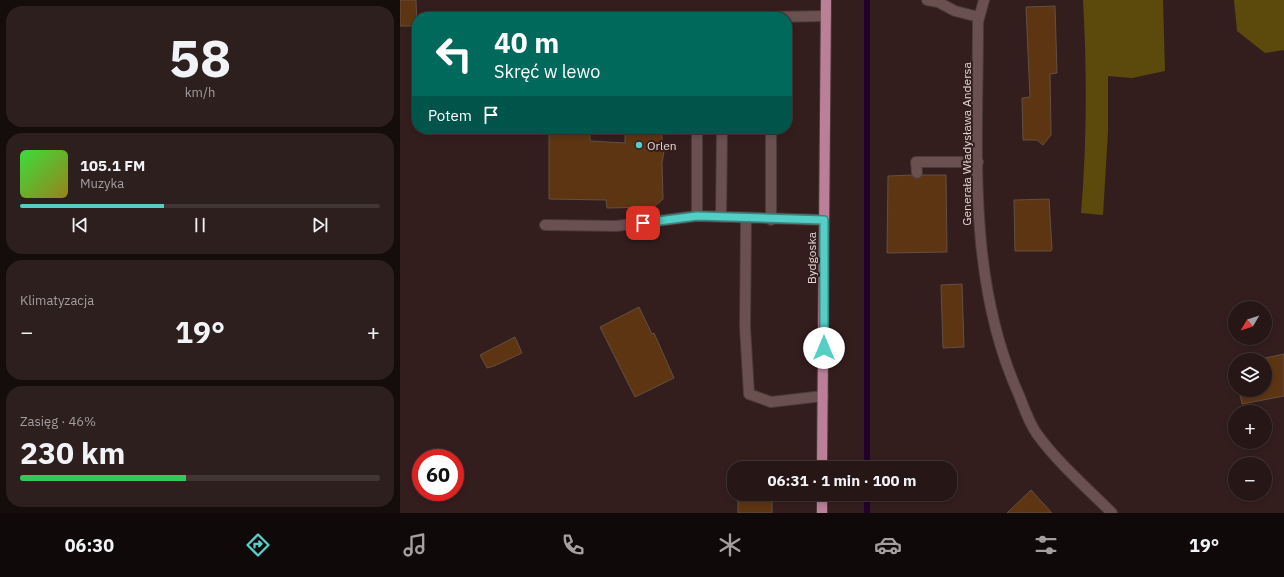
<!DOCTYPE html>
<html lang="pl">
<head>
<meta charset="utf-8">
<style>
  :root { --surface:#261616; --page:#2e1f1f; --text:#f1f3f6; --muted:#a49fa1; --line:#423535; --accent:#55cec6 }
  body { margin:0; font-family:"IBM Plex Sans",sans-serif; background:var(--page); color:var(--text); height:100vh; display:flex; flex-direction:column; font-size:15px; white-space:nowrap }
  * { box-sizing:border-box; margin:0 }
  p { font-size:13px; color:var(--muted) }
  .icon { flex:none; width:22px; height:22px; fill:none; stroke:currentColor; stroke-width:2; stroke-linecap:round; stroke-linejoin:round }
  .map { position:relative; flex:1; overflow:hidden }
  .drawer { display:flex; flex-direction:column; gap:6px; padding:6px; background:#150c0c; width:400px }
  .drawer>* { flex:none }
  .banner { position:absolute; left:12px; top:12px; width:380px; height:122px; border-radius:16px; box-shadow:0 2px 6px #0003,0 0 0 1px var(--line); background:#00695c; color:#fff; overflow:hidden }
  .needle { width:26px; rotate:231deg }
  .buttons { position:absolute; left:828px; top:301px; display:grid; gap:8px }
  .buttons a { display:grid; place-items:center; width:44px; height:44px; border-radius:50%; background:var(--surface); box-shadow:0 2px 6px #0003,0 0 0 1px var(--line); font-size:20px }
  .speed { position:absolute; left:12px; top:449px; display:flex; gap:8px; font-size:20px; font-weight:700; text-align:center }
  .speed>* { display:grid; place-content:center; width:52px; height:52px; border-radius:50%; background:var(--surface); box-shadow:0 2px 6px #0003,0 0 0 1px var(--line); line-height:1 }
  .speed .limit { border:6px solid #d22; background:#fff; color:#111 }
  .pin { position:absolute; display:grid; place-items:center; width:34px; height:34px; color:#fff; margin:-17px; border-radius:8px; box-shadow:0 2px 6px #0006 }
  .me { position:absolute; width:44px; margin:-22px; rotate:0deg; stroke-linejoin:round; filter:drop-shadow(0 0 3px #0008) }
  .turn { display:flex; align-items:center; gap:14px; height:84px; padding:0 16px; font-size:18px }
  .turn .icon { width:52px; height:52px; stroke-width:2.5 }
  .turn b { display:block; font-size:28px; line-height:34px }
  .then { display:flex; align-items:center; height:38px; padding:0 16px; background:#0003; gap:8px; font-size:15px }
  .big { font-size:30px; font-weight:700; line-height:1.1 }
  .drawer .card { flex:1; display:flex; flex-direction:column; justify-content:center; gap:6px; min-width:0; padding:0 14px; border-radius:16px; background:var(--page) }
  .drawer .dial { align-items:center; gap:0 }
  .dial b { font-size:52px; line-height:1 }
  .song { display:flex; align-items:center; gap:12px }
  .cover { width:48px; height:48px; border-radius:6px; background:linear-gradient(135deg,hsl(120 70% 55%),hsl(50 70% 35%)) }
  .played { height:4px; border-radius:2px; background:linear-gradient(90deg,var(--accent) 40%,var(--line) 40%) }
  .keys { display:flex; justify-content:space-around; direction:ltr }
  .heat { display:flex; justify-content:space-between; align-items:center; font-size:22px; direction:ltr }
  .charge { height:6px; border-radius:3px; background:linear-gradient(90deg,#34c759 46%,var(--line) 0) }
  .trip { position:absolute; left:327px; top:461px; width:230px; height:40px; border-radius:16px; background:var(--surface); box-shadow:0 2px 6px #0003,0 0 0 1px var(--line); font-weight:700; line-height:40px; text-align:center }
  .menu { display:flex; height:64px; justify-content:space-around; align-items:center; background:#0f0909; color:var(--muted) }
  .menu .icon { width:28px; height:28px }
  .menu .active { color:var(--accent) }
  .menu b { font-size:18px; color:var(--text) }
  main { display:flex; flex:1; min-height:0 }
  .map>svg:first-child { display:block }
  .green { fill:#5c490c }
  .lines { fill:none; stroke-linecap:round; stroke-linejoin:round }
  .stream { stroke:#22002e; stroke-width:6 }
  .building { fill:#5e3513; stroke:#635043 }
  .service-casing { stroke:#4b3a39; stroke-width:12 }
  .minor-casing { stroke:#4b3a39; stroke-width:12 }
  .primary-casing { stroke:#4b3a39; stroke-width:12 }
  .service { stroke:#6a5150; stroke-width:10 }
  .minor { stroke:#6a5150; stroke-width:10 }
  .primary { stroke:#bb8098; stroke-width:10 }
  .route-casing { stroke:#378681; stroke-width:10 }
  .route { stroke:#55cec6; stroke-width:7 }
  .poi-dot { fill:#55cec6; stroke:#331e1d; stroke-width:1.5 }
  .labels { text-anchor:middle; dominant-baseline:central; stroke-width:4; stroke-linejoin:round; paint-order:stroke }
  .street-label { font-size:12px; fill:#e7d8d7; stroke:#331e1d }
  .poi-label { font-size:12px; fill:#e7d8d7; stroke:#331e1d; text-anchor:start }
</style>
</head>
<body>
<main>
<section class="drawer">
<div class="card dial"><b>58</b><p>km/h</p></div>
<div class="card">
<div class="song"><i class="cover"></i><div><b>105.1 FM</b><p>Muzyka</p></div></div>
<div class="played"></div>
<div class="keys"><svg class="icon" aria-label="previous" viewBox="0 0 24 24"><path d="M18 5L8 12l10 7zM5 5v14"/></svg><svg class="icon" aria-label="pause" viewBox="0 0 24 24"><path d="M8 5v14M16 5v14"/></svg><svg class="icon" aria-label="next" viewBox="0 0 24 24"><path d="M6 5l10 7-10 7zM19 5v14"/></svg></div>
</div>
<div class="card"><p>Klimatyzacja</p>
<div class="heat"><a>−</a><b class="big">19°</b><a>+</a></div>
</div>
<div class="card"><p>Zasięg · 46%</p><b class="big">230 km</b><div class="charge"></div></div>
</section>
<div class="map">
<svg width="884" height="513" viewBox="0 0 884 513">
  <rect width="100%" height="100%" fill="#331e1d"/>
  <!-- green -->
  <path class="green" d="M683,0h80l2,71 -33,7 -24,-2v56l-5,83 -22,-2c6,-71 6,-142 2,-213z
    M834,0h50v50l-19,3 -28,-22z"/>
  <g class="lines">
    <!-- stream -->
    <path class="stream" d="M467,468v-468
      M467,513v-19"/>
  </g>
  <!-- building -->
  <path class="building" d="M0,0h16l1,26h-17z
    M655,6l2,67 -7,1 1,61 -8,10 -6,-5h-14l-1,-42 8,-1 -4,-90z
    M149,129h41v12l35,2v-14h37v22h2l-2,12 1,36 -9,8 -47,1 -1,-8 -57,-1z
    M511,175l6,4 6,-4h23l1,77 -60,1 1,-77z
    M649,199l3,50 -1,2h-36l-1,-51z
    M562,284l2,63 -21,1 -2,-63z
    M239,307l13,27 2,-1 20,45 -39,19 -35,-70z
    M115,337l7,16 -28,13 -7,2 -7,-13z
    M884,354v42l-42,8 -3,-14h26v-30h-9z
    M631,490l21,23h-45z
    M338,494h34v19h-34z"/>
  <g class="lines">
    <!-- service casing -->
    <g class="service-casing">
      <path id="service" d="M527,0l11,2 17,9 24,6
        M372,17l54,-1
        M517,173l-1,-11h62
        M297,216v-87
        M321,217l1,-88
        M346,219l-1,108 4,67 22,8 52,-6
        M371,220v-91
        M145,225l71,1 81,-10 127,4"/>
    </g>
    <!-- minor casing -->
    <g class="minor-casing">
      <path id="minor" d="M584,0l-6,22c0,124 -12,257 41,373 5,13 10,28 18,39 21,29 50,54 75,79"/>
    </g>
    <!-- primary casing -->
    <g class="primary-casing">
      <path id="primary" d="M422,468l4,-468
        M422,513v-19"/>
    </g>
    <!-- service -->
    <use href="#service" class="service"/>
    <!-- minor -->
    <use href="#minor" class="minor"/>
    <!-- primary -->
    <use href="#primary" class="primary"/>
  </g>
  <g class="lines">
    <!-- route casing -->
    <g class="route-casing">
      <path id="route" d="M243,223l54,-7 127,4v128"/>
    </g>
    <!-- route -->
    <use href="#route" class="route"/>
  </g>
  <!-- markers -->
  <circle class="poi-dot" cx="239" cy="145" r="4"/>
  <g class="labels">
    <!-- street labels -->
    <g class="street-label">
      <text transform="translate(566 144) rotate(-90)">Generała Władysława Andersa</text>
      <text transform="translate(411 258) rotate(-90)">Bydgoska</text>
    </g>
    <!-- poi labels -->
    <g class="poi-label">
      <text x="247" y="145">Orlen</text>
    </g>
  </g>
</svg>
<div class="buttons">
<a><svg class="needle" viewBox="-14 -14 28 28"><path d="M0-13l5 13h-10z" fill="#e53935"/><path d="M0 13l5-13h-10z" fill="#a49fa1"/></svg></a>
<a><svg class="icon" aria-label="layers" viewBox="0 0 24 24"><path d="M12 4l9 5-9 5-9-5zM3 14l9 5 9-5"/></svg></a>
<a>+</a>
<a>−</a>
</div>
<div class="speed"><div class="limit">60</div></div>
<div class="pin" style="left:243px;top:223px;background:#d93025"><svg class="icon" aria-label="arrive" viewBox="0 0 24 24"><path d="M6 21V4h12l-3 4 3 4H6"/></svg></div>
<svg class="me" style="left:424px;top:348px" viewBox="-20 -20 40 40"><circle r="19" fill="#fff"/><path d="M0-13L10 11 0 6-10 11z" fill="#55cec6"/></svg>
<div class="trip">06:31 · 1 min · 100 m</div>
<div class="banner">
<div class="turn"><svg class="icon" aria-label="left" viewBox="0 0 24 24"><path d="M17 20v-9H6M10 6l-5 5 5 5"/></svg><div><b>40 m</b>Skręć w lewo</div></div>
<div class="then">Potem<svg class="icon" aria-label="arrive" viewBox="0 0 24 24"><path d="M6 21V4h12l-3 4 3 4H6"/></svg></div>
</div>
</div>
</main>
<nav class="menu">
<b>06:30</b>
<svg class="icon active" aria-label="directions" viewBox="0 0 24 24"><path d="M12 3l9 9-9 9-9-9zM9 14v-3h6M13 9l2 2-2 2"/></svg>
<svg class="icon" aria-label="music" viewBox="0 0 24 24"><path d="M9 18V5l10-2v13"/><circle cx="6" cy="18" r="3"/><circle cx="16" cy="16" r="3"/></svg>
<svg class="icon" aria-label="phone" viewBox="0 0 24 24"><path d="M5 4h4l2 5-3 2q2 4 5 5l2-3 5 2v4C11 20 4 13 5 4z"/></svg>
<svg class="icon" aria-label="climate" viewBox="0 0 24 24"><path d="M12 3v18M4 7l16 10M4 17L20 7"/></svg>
<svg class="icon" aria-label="car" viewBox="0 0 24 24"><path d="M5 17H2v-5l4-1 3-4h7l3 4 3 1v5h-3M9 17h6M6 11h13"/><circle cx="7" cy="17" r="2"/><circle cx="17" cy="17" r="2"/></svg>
<svg class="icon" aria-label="filters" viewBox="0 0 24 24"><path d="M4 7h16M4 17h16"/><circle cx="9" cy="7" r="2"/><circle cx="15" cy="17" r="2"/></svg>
<b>19°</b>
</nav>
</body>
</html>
